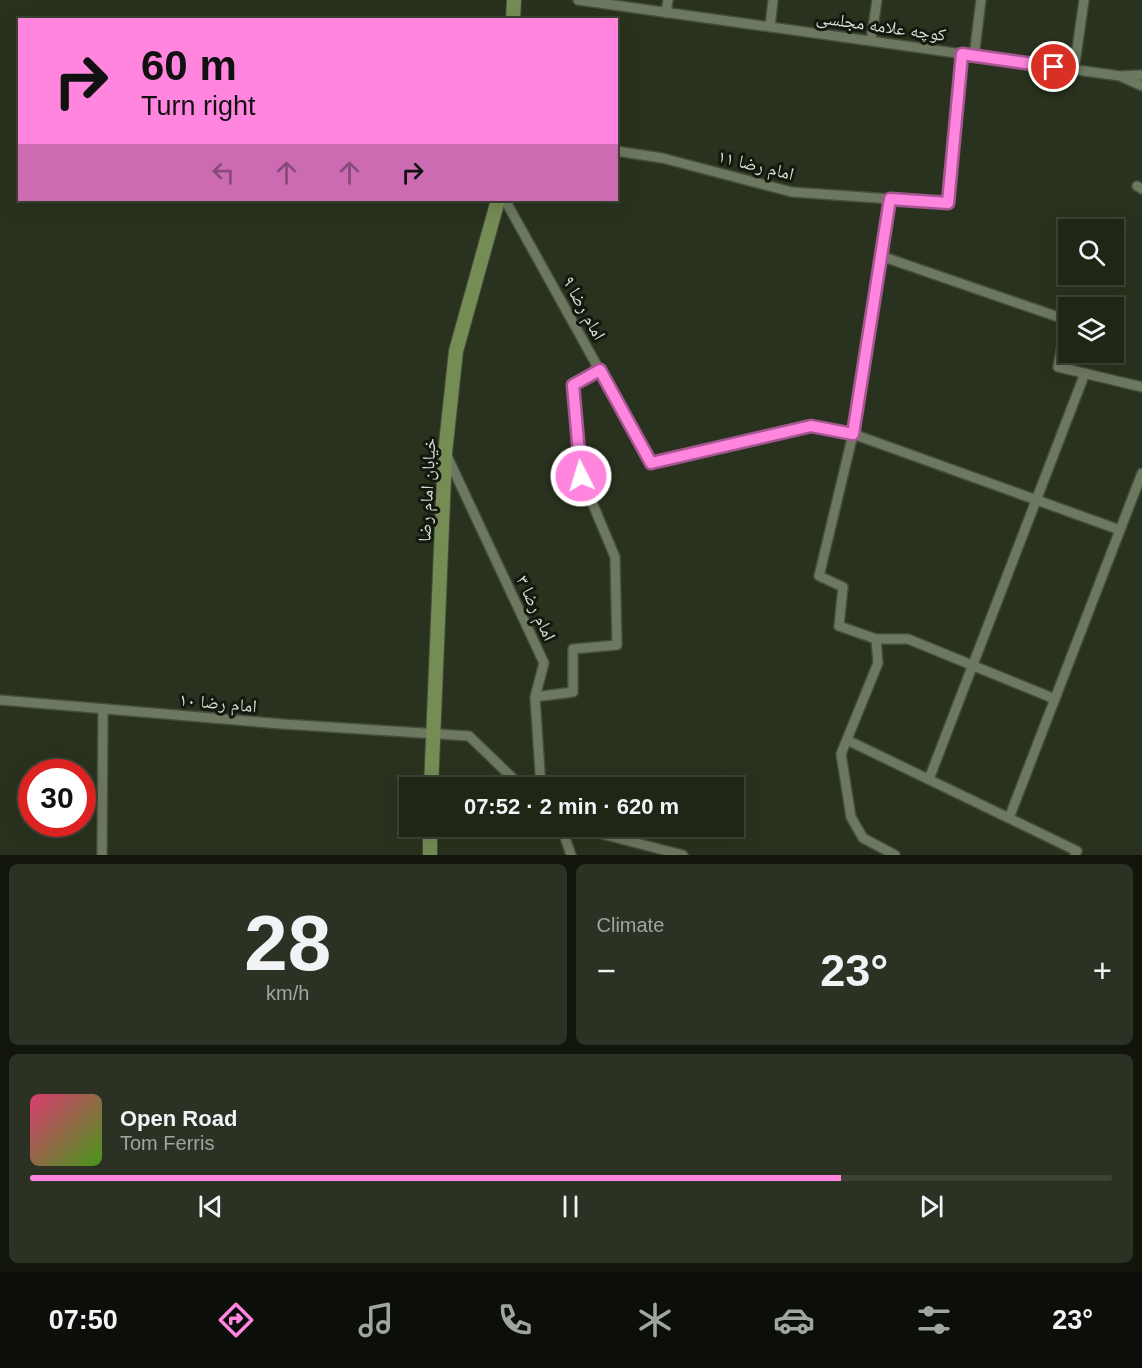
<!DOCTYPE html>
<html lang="en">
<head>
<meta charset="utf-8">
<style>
  :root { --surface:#1f2616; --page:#2c3223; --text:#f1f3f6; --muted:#a1a5a1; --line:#3c4335; --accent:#ff85df }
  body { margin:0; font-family:Helvetica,"Noto Naskh Arabic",sans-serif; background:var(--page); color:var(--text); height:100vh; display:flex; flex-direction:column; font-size:22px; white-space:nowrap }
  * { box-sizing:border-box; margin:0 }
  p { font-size:20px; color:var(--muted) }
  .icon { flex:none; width:33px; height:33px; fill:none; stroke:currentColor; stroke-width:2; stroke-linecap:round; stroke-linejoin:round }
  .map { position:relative; height:855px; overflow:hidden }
  .panel { display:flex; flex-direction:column; gap:9px; padding:9px; background:#11150c; flex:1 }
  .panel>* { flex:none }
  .hud { position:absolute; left:18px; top:18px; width:600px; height:183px; border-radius:0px; box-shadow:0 6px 24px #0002,0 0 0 2px var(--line); background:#ff85df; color:#111; overflow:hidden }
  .fabs { position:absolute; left:1058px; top:219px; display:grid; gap:12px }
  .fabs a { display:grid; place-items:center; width:66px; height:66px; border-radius:0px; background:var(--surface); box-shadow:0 6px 24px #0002,0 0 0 2px var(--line); font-size:30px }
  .speed { position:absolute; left:18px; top:759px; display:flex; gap:12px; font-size:30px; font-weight:700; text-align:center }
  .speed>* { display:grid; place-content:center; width:78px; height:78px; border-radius:50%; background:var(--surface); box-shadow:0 6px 24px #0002,0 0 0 2px var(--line); line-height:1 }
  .speed .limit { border:9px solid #d22; background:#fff; color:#111 }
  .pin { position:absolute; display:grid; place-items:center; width:51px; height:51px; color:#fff; margin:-26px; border:3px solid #fff; border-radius:50%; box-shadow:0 2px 6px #0007 }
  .me { position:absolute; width:66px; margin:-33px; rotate:355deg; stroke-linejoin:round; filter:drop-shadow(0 0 4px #0008) }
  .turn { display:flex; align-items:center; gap:21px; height:126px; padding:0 24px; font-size:27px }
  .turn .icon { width:78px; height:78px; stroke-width:2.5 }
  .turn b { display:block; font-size:42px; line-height:51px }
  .lanes { display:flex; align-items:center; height:57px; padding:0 24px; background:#0003; justify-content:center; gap:30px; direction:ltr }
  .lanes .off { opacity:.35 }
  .big { font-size:45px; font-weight:700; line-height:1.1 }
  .panel .card { flex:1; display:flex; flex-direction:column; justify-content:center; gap:9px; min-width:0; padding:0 21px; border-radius:9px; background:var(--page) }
  .panel .dial { align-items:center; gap:0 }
  .dial b { font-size:78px; line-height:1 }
  .song { display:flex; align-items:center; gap:18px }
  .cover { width:72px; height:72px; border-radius:9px; background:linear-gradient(135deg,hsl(340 70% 55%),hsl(100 70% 35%)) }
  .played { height:6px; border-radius:3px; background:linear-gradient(90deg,var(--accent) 75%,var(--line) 75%) }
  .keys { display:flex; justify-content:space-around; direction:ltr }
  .heat { display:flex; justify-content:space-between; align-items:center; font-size:33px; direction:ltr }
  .panel .tiles { flex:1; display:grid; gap:9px; grid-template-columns:1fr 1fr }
  .card:last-child { grid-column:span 2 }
  .trip { position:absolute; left:399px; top:777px; width:345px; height:60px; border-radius:0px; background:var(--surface); box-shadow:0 6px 24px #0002,0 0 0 2px var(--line); font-weight:700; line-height:60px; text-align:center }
  .tab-bar { display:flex; height:96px; justify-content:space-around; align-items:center; background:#0c0f09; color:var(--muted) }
  .tab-bar .icon { width:42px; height:42px }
  .tab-bar .on { color:var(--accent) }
  .tab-bar b { font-size:27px; color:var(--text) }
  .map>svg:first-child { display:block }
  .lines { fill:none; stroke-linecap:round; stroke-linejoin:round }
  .street-casing { stroke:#454d3b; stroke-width:12 }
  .secondary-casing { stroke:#454d3b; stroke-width:16 }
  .street { stroke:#6d7861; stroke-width:9 }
  .secondary { stroke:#768c55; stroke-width:14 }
  .route-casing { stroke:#a65691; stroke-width:15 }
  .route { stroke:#ff85df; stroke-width:10 }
  .labels { text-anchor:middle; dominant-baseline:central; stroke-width:6; stroke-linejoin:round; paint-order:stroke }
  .street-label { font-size:18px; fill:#d7ddd0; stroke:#14180f }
</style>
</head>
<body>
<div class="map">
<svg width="1142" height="855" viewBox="0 0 1142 855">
  <rect width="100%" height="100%" fill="#29321e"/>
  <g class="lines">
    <!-- street casing -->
    <g class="street-casing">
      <path id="street" d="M578,0l542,76 22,10
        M666,13l2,-13
        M770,27l3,-27
        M871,41l6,-41
        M974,56l7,-56
        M1074,70l10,-70
        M1120,76l22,-1
        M616,151l46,7 130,34 156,11 14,-149
        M1137,186l5,3
        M890,199l-37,235 -34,142 24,11 -4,39 37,13h32l147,60
        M505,200l146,263 160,-37 42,8 267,96
        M881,256l186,64 -9,47 84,20
        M447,456l97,207 -9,34 6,91
        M876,639l2,24 -37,91 10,63 12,21 32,17
        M535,697l38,-5v-43l44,-4 -2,-88 -34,-81 -8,-91 27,-14
        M0,700l282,24 187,12 54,52
        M847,740l230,111 -2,4
        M929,779l156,-406
        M1009,818l133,-345
        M561,826l10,29
        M571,826l112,29
        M102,855l1,-146"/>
    </g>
    <!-- secondary casing -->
    <g class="secondary-casing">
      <path id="secondary" d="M513,20l1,-20
        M431,788l14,-335 11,-102 42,-151
        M430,855v-29"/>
    </g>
    <!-- street -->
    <use href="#street" class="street"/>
    <!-- secondary -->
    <use href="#secondary" class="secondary"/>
  </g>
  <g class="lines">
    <!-- route casing -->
    <g class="route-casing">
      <path id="route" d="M581,476l-8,-91 27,-15 51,93 160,-37 42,8 37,-235 58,4 14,-149 92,13"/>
    </g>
    <!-- route -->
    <use href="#route" class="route"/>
  </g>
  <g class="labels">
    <!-- street labels -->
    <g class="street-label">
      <text transform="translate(881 26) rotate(8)">کوچه علامه مجلسی</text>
      <text transform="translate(756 165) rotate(14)">امام رضا ۱۱</text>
      <text transform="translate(584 308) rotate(61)">امام رضا ۹</text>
      <text transform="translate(427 490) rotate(-87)">خیابان امام رضا</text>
      <text transform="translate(536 608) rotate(65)">امام رضا ۳</text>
      <text transform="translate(218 703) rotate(5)">امام رضا ۱۰</text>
    </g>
  </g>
</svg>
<div class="fabs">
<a><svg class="icon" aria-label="search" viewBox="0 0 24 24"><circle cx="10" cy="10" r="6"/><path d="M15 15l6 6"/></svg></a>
<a><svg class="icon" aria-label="layers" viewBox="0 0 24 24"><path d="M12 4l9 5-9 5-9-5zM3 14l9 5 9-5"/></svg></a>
</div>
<div class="speed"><div class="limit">30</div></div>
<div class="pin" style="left:1054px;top:67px;background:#d93025"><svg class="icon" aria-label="arrive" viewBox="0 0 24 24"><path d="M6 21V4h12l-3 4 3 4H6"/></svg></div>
<svg class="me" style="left:581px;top:476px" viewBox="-20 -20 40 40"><circle r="17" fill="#ff85df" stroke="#fff" stroke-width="3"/><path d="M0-11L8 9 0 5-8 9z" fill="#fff"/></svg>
<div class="trip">07:52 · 2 min · 620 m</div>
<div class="hud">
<div class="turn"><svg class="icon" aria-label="right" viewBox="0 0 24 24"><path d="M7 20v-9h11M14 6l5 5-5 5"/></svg><div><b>60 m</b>Turn right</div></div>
<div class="lanes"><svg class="icon off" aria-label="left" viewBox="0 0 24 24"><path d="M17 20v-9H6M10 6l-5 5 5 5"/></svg><svg class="icon off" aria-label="ahead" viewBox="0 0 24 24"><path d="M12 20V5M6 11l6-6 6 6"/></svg><svg class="icon off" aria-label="ahead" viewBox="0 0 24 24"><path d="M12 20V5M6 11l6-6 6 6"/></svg><svg class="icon" aria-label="right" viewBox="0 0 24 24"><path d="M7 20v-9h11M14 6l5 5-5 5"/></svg></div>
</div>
</div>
<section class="panel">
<div class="tiles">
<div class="card dial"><b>28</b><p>km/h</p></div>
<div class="card"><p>Climate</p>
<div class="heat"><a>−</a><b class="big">23°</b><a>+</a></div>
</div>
<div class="card">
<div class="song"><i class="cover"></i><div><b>Open Road</b><p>Tom Ferris</p></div></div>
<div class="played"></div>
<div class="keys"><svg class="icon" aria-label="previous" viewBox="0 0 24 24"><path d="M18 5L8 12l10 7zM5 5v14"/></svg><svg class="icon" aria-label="pause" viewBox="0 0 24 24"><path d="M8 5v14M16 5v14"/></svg><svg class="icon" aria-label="next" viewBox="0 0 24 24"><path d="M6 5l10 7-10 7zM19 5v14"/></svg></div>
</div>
</div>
</section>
<nav class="tab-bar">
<b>07:50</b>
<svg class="icon on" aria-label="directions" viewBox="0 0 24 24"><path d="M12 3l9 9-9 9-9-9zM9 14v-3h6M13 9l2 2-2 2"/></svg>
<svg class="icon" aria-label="music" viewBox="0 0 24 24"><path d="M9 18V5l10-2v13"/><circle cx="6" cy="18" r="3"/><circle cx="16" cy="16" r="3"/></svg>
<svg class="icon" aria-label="phone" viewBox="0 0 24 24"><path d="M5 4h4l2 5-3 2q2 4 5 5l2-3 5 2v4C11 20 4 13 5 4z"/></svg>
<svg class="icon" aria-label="climate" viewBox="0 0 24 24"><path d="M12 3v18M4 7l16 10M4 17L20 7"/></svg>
<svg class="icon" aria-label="car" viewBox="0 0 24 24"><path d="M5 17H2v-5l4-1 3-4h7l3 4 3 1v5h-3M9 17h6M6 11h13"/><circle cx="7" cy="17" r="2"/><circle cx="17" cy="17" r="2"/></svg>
<svg class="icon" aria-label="filters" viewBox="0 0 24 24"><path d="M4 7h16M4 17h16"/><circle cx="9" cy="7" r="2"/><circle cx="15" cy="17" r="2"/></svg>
<b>23°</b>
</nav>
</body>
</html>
